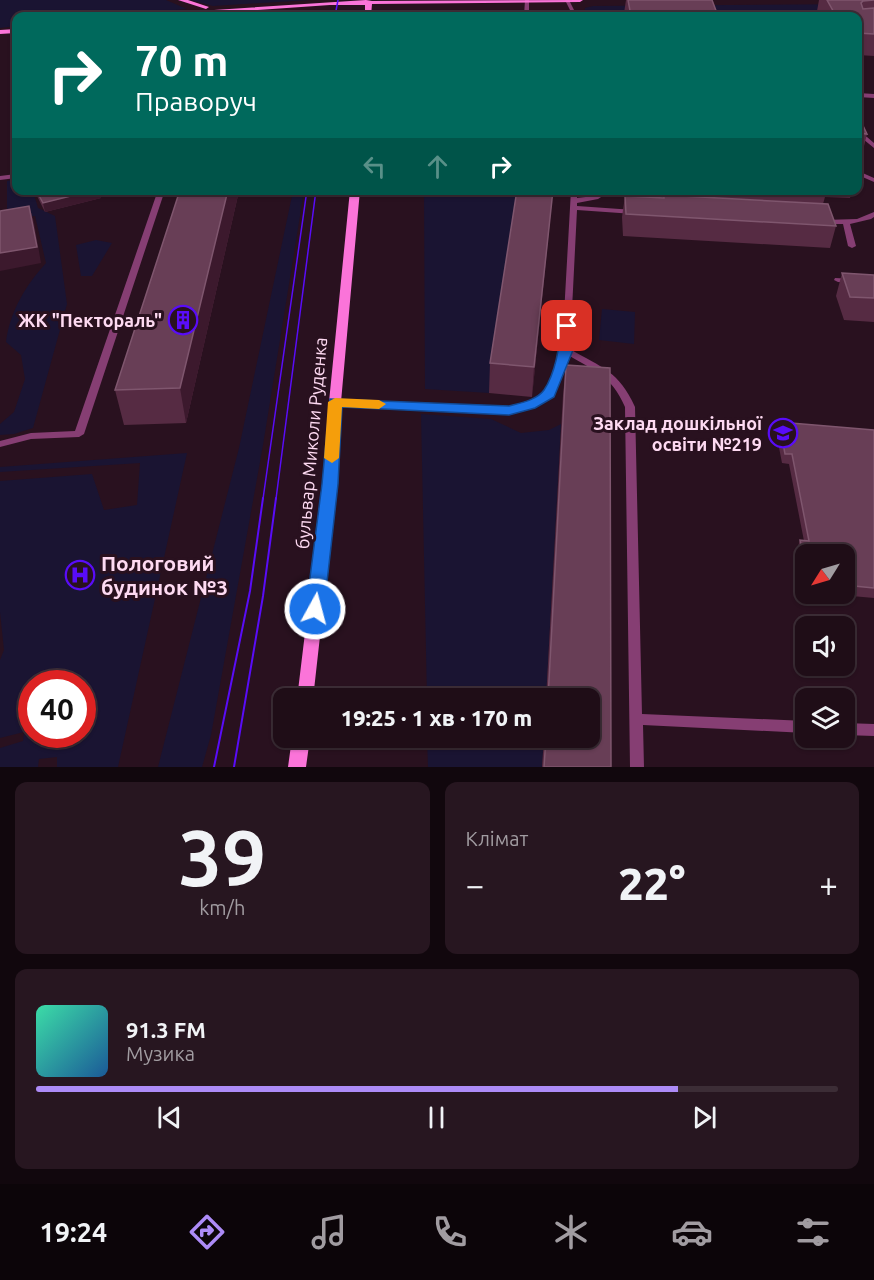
<!DOCTYPE html>
<html lang="uk">
<head>
<meta charset="utf-8">
<style>
  :root { --surface:#1f0d17; --page:#271620; --text:#f1f3f6; --muted:#a19ca1; --line:#3c2d36; --accent:#ad8bf7 }
  body { margin:0; font-family:Ubuntu,sans-serif; background:var(--page); color:var(--text); height:100vh; display:flex; flex-direction:column; font-size:22px; white-space:nowrap }
  * { box-sizing:border-box; margin:0 }
  p { font-size:20px; color:var(--muted) }
  .icon { flex:none; width:33px; height:33px; fill:none; stroke:currentColor; stroke-width:2; stroke-linecap:round; stroke-linejoin:round }
  .map { position:relative; height:767px; overflow:hidden }
  .sheet { display:flex; flex-direction:column; gap:15px; padding:15px; background:#11070d; flex:1 }
  .sheet>* { flex:none }
  .top-card { position:absolute; left:12px; top:12px; width:850px; height:183px; border-radius:12px; box-shadow:0 2px 4px #0004,0 0 0 2px var(--line); background:#00695c; color:#fff; overflow:hidden }
  .needle { width:39px; rotate:233deg }
  .buttons { position:absolute; left:795px; top:544px; display:grid; gap:12px }
  .buttons a { display:grid; place-items:center; width:60px; height:60px; border-radius:12px; background:var(--surface); box-shadow:0 2px 4px #0004,0 0 0 2px var(--line); font-size:30px }
  .speed { position:absolute; left:18px; top:670px; display:flex; gap:12px; font-size:30px; font-weight:700; text-align:center }
  .speed>* { display:grid; place-content:center; width:78px; height:78px; border-radius:50%; background:var(--surface); box-shadow:0 2px 4px #0004,0 0 0 2px var(--line); line-height:1 }
  .speed .limit { border:9px solid #d22; background:#fff; color:#111 }
  .pin { position:absolute; display:grid; place-items:center; width:51px; height:51px; color:#fff; margin:-26px; border-radius:12px; box-shadow:0 3px 9px #0006 }
  .me { position:absolute; width:66px; margin:-33px; rotate:7deg; stroke-linejoin:round; filter:drop-shadow(0 0 4px #0008) }
  .turn { display:flex; align-items:center; gap:21px; height:126px; padding:0 24px; font-size:27px }
  .turn .icon { width:78px; height:78px; stroke-width:2.5 }
  .turn b { display:block; font-size:42px; line-height:51px }
  .lanes { display:flex; align-items:center; height:57px; padding:0 24px; background:#0003; justify-content:center; gap:30px; direction:ltr }
  .lanes .off { opacity:.35 }
  .big { font-size:45px; font-weight:800; line-height:1.1 }
  .sheet .widget { flex:1; display:flex; flex-direction:column; justify-content:center; gap:9px; min-width:0; padding:0 21px; border-radius:12px; background:var(--page) }
  .sheet .dial { align-items:center; gap:0 }
  .dial b { font-size:78px; line-height:1 }
  .song { display:flex; align-items:center; gap:18px }
  .cover { width:72px; height:72px; border-radius:9px; background:linear-gradient(135deg,hsl(160 70% 55%),hsl(210 70% 35%)) }
  .played { height:6px; border-radius:3px; background:linear-gradient(90deg,var(--accent) 80%,var(--line) 80%) }
  .keys { display:flex; justify-content:space-around; direction:ltr }
  .heat { display:flex; justify-content:space-between; align-items:center; font-size:33px; direction:ltr }
  .sheet .tiles { flex:1; display:grid; gap:15px; grid-template-columns:1fr 1fr }
  .widget:last-child { grid-column:span 2 }
  .trip { position:absolute; left:273px; top:688px; width:327px; height:60px; border-radius:12px; background:var(--surface); box-shadow:0 2px 4px #0004,0 0 0 2px var(--line); font-weight:800; line-height:60px; text-align:center }
  .tabs { display:flex; height:96px; justify-content:space-around; align-items:center; background:#0c0509; color:var(--muted) }
  .tabs .icon { width:42px; height:42px }
  .tabs .on { color:var(--accent) }
  .tabs b { font-size:27px; color:var(--text) }
  .map>svg:first-child { display:block }
  .green { fill:#1a1432; fill-rule:evenodd }
  .lines { fill:none; stroke-linecap:round; stroke-linejoin:round }
  .lane { fill:#863e73; fill-rule:evenodd }
  .secondary { fill:#fb74d9; fill-rule:evenodd }
  .tram-far1 { stroke:#590cf8; stroke-width:1.5 }
  .tram { stroke:#590cf8; stroke-width:2 }
  .wall { fill:#562b43 }
  .shaded-wall { fill:#3c192d }
  .building { fill:#683e56; stroke:#7f566e; stroke-width:1.5 }
  .route { fill:#1a73e8; stroke:#114b97; stroke-width:1.5 }
  .slow { fill:#f59e0b }
  .labels { text-anchor:middle; dominant-baseline:central; stroke-width:6; stroke-linejoin:round; paint-order:stroke }
  .poi-label { font-size:18px; font-weight:bold; fill:#fedaf2; stroke:#29111f; text-anchor:end }
  .street-label { font-size:18px; fill:#fedaf2; stroke:#29111f }
  .near-poi-label { font-size:21px; font-weight:bold; fill:#fedaf2; stroke:#29111f; text-anchor:start }
</style>
</head>
<body>
<div class="map">
<svg width="874" height="767" viewBox="0 0 874 767">
  <rect width="100%" height="100%" fill="#29111f"/>
  <!-- green -->
  <path class="green" d="M0,0h166l21,9 -74,7h-97v10l-16,2z
    M190,0h121l-98,6z
    M874,4v6l-267,3 1,3h-22l-2,-2 1,-6 8,-2z
    M16,179v11l17,1 5,17 17,8 12,88 -34,124 -19,6 -14,1v-11l14,-12 11,-33 -4,-24 -15,-13c4,-31 20,-57 40,-79l-11,-47 -25,3 -3,-11v-27z
    M293,191h11l-41,254 -52,290 -9,32h-44l81,-319z
    M424,191h96l-31,202 -64,-4z
    M96,240l16,3 -20,33h-11l-5,-31z
    M602,309l33,3 -1,32 -35,-4z
    M421,414l70,5 30,14 28,-3 12,-6 -15,275h-119z
    M187,453l-69,314h-61v-10l-18,2 -1,8h-38v-19l23,-7 1,-9 -24,6v-78l4,-10 -4,-38v-131l92,-7 12,36 33,-5 3,-42 -140,9v-5zM32,684h50v51h-50z
    M427,738h117l-2,29h-114z"/>
  <g class="lines">
    <!-- lane -->
    <path class="lane" d="M525,0h4v16h-5z
      M565,0h4l8,16h-4z
      M858,93l16,1v4l-16,-1z
      M858,134l9,3 7,6v5l-11,-9 -5,-1z
      M858,171l16,7v4l-16,-7z
      M16,174v4l-16,2v-4z
      M158,190h7l-81,244 -5,3 -48,2 -31,8v-6l31,-8 44,-2z
      M571,190h6v8l17,-2 9,-6h9l-14,9 -21,4v3l57,4 4,2 -4,2 -57,-4 -7,139c32,19 49,22 65,58l7,307 164,7v12l-163,-8 1,42h-14l-5,-360c-14,-32 -29,-35 -57,-52l-16,41 -19,11 -24,7 -174,-9 -5,-3 5,-3 174,9 18,-5 18,-11 17,-42z
      M874,212v5l-3,2 -21,5 6,22 -4,2 -4,-2 -5,-22h-19l-4,-2 4,-2 33,-1z
      M835,278l39,2v4l-36,-2 -4,-2z
      M844,723l30,1v12l-30,-1z"/>
    <!-- secondary -->
    <path class="secondary" d="M178,0h10l21,7 -3,2z
      M366,0l6,1 211,-1 -3,2 -208,2 -1,12h-6v-11h-35l-157,11h-23l3,-2z
      M16,29v4l-16,1v-4z
      M350,190h10l-19,212 -4,82 -24,215h-16l26,-215 6,-82z
      M292,738h18l-4,29h-18z"/>
    <!-- tram-far1 -->
    <path class="tram-far1" d="M335,16l3,-16
      M263,499l44,-309
      M276,499l40,-309"/>
    <!-- tram -->
    <path class="tram" d="M214,767l36,-176 13,-93
      M234,767l29,-171 13,-98"/>
  </g>
  <!-- wall -->
  <path class="wall" d="M626,0h86l6,16h-93l-1,-3z
    M819,0h55v56l-16,-1v-39h-38l-3,-5z
    M858,115l9,19 -5,20h-4z
    M34,190h65l2,8 -56,14z
    M180,190l59,1 -53,232 -62,2 -9,-35z
    M517,190h36l-21,207 -43,-4 1,-30z
    M658,190h194l-2,8 -25,-1 -2,7 13,22 -6,22 -207,-12 -1,-19 3,-21 34,2z
    M842,273l32,2v47l-30,-2 -8,-24z
    M566,365l45,402h-69l2,-29h46v-39h-44l17,-304z
    M779,422l95,8v168l-45,-4h15v-39h-38v37h-2l-7,-42 3,-10 4,1 -15,-77 -7,-1 -6,-31z"/>
  <!-- shaded-wall -->
  <path class="shaded-wall" d="M95,190h4l2,8 -56,14 -2,-9z
    M228,190l11,1 -53,232 -6,-35z
    M553,190l-21,207 2,-30z
    M29,206l5,16 7,41 -41,8v-18z"/>
  <!-- building -->
  <path class="building" d="M628,0h84l6,16h-87z
    M827,0h47l-11,1 -2,2 2,6 11,-1v26l-16,-1v-17h-22z
    M858,115l9,19 -9,-1z
    M36,190h59l-52,13z
    M180,190h48l-48,198 -65,2z
    M517,190h36l-19,177 -44,-4z
    M729,190h94l2,6z
    M664,195l164,9 8,22 -210,-12 -1,-18 39,2z
    M29,206l8,41 -37,6v-42z
    M842,273l32,2v23l-24,-1z
    M566,365l44,3 1,399h-67l2,-29h44v-39h-42z
    M779,422l95,8v158l-30,-3v-30h-38v16l-6,-31 9,1 -17,-87h-7z"/>
  <!-- route -->
  <path class="route" d="M567,322l7,4 -1,24 -19,47 -19,11 -26,7 -167,-8 -4,77 -14,125 -3,4 -6,2 -6,-2 -3,-4 16,-125 8,-85 179,7c11,-3 28,-6 35,-16 11,-16 16,-44 17,-64z"/>
  <!-- slow -->
  <path class="slow" d="M335,398l44,2 7,4 -7,5 -37,-2 -3,51 -7,5 -8,-5 4,-56z"/>
  <!-- icons -->
  <defs>
    <g id="building-ring" transform="scale(1.5)"><circle r="9.5" fill="#29111f" stroke="#590cf8" stroke-width="1.5"/><path d="M-4-6H4V6H1V3H-1V6H-4ZM-2.5-4.3h1.7v1.8h-1.7ZM.8-4.3h1.7v1.8H.8ZM-2.5-1h1.7V.8h-1.7ZM.8-1h1.7V.8H.8Z" fill="#590cf8"/></g>
    <g id="school-ring" transform="scale(1.5)"><circle r="9.5" fill="#29111f" stroke="#590cf8" stroke-width="1.5"/><path d="M0-5L7-2L0 1L-7-2ZM-4 1L0 2.5L4 1V4Q0 6-4 4Z" fill="#590cf8"/></g>
    <g id="hospital-ring" transform="scale(1.5)"><circle r="9.5" fill="#29111f" stroke="#590cf8" stroke-width="1.5"/><path d="M-5-5h3v3.5h4V-5h3V5h-3V1.5h-4V5h-3Z" fill="#590cf8"/></g>
  </defs>
  <g fill-rule="evenodd">
    <use href="#building-ring" x="183" y="320"/>
    <use href="#school-ring" x="783" y="433"/>
    <use href="#hospital-ring" x="80" y="575"/>
  </g>
  <g class="labels">
    <!-- poi labels -->
    <g class="poi-label">
      <text x="162" y="320">ЖК "Пектораль"</text>
      <text x="762" y="423">Заклад дошкільної<tspan x="762" dy="21">освіти №219</tspan></text>
    </g>
    <!-- street labels -->
    <g class="street-label">
      <text transform="translate(311 443) rotate(-85)">бульвар Миколи Руденка</text>
    </g>
    <!-- near-poi labels -->
    <g class="near-poi-label">
      <text x="101" y="563">Пологовий<tspan x="101" dy="24">будинок №3</tspan></text>
    </g>
  </g>
</svg>
<div class="buttons">
<a><svg class="needle" viewBox="-14 -14 28 28"><path d="M0-13l5 13h-10z" fill="#e53935"/><path d="M0 13l5-13h-10z" fill="#a19ca1"/></svg></a>
<a><svg class="icon" aria-label="sound" viewBox="0 0 24 24"><path d="M4 9h4l5-4v14l-5-4H4zM17 9q2 3 0 6"/></svg></a>
<a><svg class="icon" aria-label="layers" viewBox="0 0 24 24"><path d="M12 4l9 5-9 5-9-5zM3 14l9 5 9-5"/></svg></a>
</div>
<div class="speed"><div class="limit">40</div></div>
<div class="pin" style="left:567px;top:326px;background:#d93025"><svg class="icon" aria-label="arrive" viewBox="0 0 24 24"><path d="M6 21V4h12l-3 4 3 4H6"/></svg></div>
<svg class="me" style="left:315px;top:609px" viewBox="-20 -20 40 40"><circle r="17" fill="#1a73e8" stroke="#fff" stroke-width="3"/><path d="M0-11L8 9 0 5-8 9z" fill="#fff"/></svg>
<div class="trip">19:25 · 1 хв · 170 m</div>
<div class="top-card">
<div class="turn"><svg class="icon" aria-label="right" viewBox="0 0 24 24"><path d="M7 20v-9h11M14 6l5 5-5 5"/></svg><div><b>70 m</b>Праворуч</div></div>
<div class="lanes"><svg class="icon off" aria-label="left" viewBox="0 0 24 24"><path d="M17 20v-9H6M10 6l-5 5 5 5"/></svg><svg class="icon off" aria-label="ahead" viewBox="0 0 24 24"><path d="M12 20V5M6 11l6-6 6 6"/></svg><svg class="icon" aria-label="right" viewBox="0 0 24 24"><path d="M7 20v-9h11M14 6l5 5-5 5"/></svg></div>
</div>
</div>
<section class="sheet">
<div class="tiles">
<div class="widget dial"><b>39</b><p>km/h</p></div>
<div class="widget"><p>Клімат</p>
<div class="heat"><a>−</a><b class="big">22°</b><a>+</a></div>
</div>
<div class="widget">
<div class="song"><i class="cover"></i><div><b>91.3 FM</b><p>Музика</p></div></div>
<div class="played"></div>
<div class="keys"><svg class="icon" aria-label="previous" viewBox="0 0 24 24"><path d="M18 5L8 12l10 7zM5 5v14"/></svg><svg class="icon" aria-label="pause" viewBox="0 0 24 24"><path d="M8 5v14M16 5v14"/></svg><svg class="icon" aria-label="next" viewBox="0 0 24 24"><path d="M6 5l10 7-10 7zM19 5v14"/></svg></div>
</div>
</div>
</section>
<nav class="tabs">
<b>19:24</b>
<svg class="icon on" aria-label="directions" viewBox="0 0 24 24"><path d="M12 3l9 9-9 9-9-9zM9 14v-3h6M13 9l2 2-2 2"/></svg>
<svg class="icon" aria-label="music" viewBox="0 0 24 24"><path d="M9 18V5l10-2v13"/><circle cx="6" cy="18" r="3"/><circle cx="16" cy="16" r="3"/></svg>
<svg class="icon" aria-label="phone" viewBox="0 0 24 24"><path d="M5 4h4l2 5-3 2q2 4 5 5l2-3 5 2v4C11 20 4 13 5 4z"/></svg>
<svg class="icon" aria-label="climate" viewBox="0 0 24 24"><path d="M12 3v18M4 7l16 10M4 17L20 7"/></svg>
<svg class="icon" aria-label="car" viewBox="0 0 24 24"><path d="M5 17H2v-5l4-1 3-4h7l3 4 3 1v5h-3M9 17h6M6 11h13"/><circle cx="7" cy="17" r="2"/><circle cx="17" cy="17" r="2"/></svg>
<svg class="icon" aria-label="filters" viewBox="0 0 24 24"><path d="M4 7h16M4 17h16"/><circle cx="9" cy="7" r="2"/><circle cx="15" cy="17" r="2"/></svg>
</nav>
</body>
</html>
